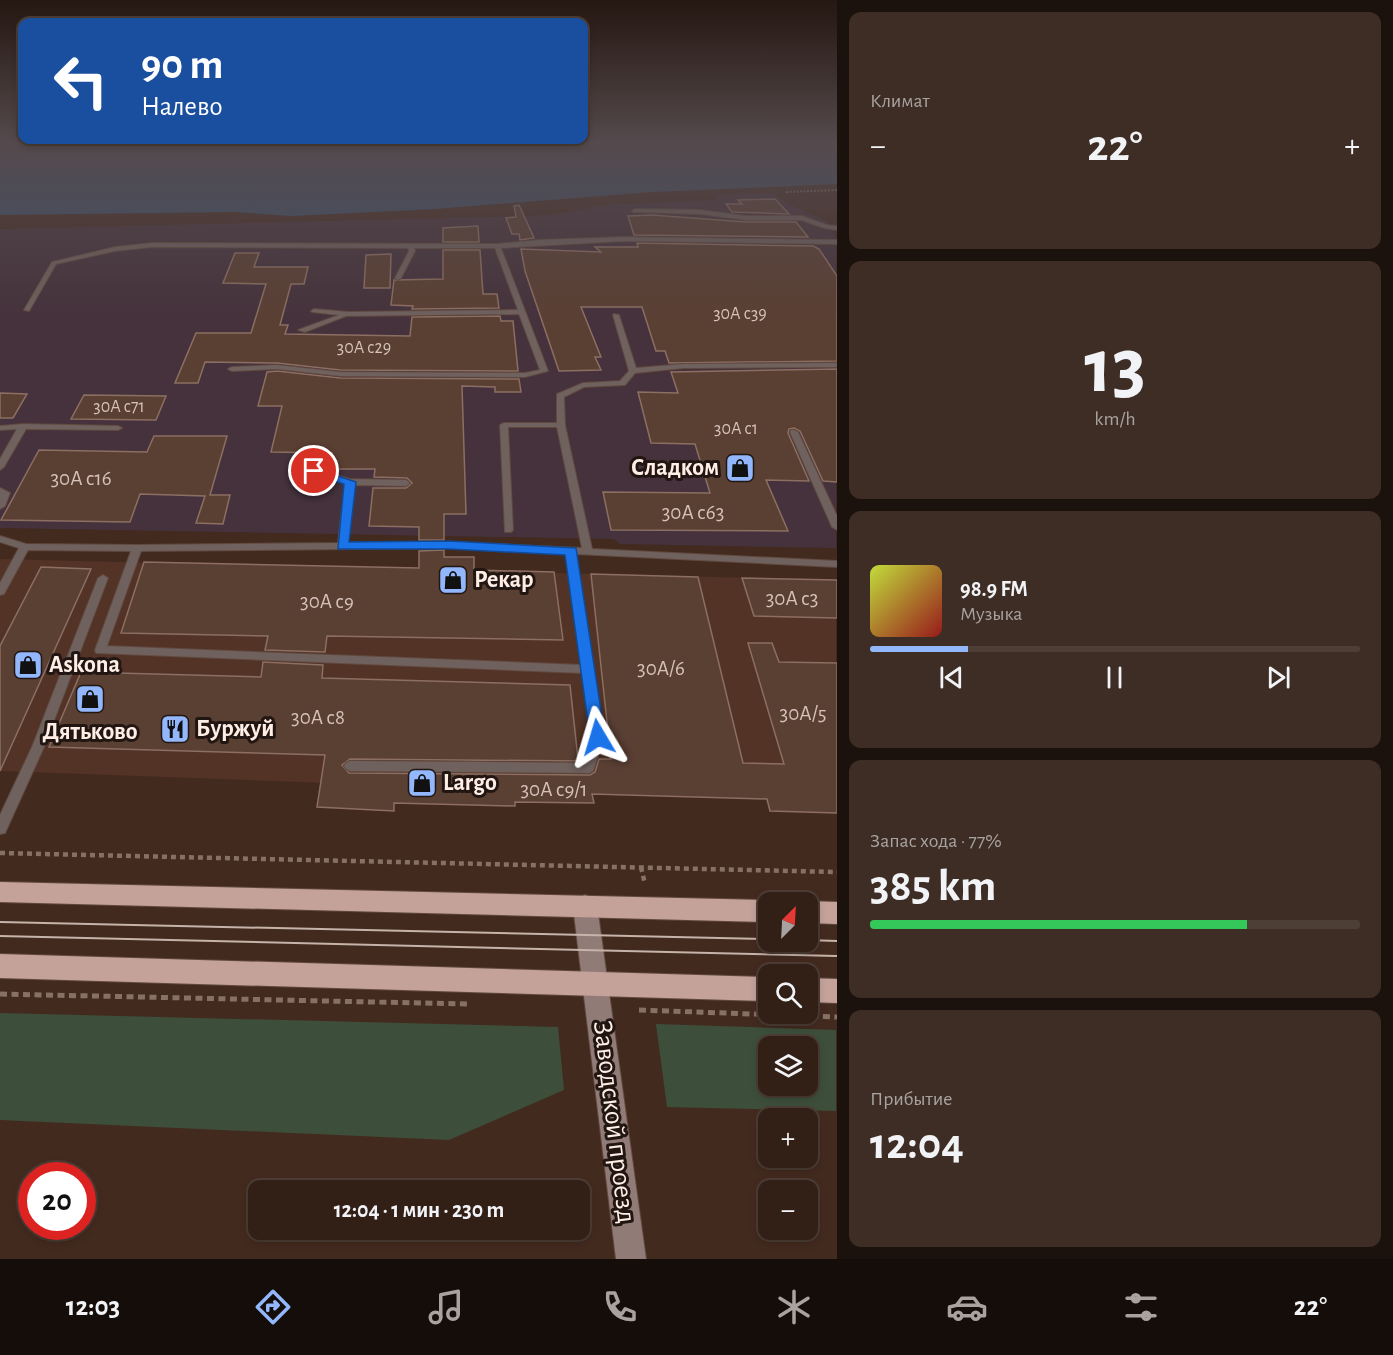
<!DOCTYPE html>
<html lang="ru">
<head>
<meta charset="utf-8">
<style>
  :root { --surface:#322017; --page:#3d2d24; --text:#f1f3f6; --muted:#a8a3a1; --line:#4d3e36; --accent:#93b7fd }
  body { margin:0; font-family:"Alegreya Sans",sans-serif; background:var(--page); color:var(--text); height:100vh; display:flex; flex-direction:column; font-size:22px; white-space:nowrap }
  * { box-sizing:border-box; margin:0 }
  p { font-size:20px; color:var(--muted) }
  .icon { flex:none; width:33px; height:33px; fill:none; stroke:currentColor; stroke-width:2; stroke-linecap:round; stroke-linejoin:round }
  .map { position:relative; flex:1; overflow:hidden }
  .drawer { display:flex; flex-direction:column; gap:12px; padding:12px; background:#1c120d; width:556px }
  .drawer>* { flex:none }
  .banner { position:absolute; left:18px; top:18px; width:570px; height:126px; border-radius:12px; box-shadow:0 3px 9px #0003,0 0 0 2px var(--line); background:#1a4fa0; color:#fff; overflow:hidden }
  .needle { width:39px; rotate:24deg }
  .tools { position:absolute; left:758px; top:892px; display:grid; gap:12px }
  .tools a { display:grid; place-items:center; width:60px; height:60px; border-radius:12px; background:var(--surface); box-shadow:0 3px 9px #0003,0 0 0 2px var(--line); font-size:30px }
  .speed { position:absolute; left:18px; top:1162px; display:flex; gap:12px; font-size:30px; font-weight:700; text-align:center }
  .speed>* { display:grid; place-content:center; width:78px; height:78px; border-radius:50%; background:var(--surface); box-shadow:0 3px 9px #0003,0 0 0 2px var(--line); line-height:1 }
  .speed .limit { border:9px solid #d22; background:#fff; color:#111 }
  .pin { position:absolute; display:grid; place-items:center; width:51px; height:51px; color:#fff; margin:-26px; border:3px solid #fff; border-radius:50%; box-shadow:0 2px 6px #0007 }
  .me { position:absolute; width:66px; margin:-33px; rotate:353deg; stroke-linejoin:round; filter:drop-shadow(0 0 4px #0008) }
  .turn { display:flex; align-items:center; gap:21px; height:126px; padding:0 24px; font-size:27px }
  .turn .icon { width:78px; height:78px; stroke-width:2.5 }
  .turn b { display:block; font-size:42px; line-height:51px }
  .big { font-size:45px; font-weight:700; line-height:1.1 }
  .drawer .widget { flex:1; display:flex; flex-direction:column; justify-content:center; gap:9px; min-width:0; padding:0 21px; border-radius:12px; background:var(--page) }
  .drawer .dial { align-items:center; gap:0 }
  .dial b { font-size:78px; line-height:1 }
  .song { display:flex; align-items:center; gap:18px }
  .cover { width:72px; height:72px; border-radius:9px; background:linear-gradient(135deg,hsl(70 70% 55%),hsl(0 70% 35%)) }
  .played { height:6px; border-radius:3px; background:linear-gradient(90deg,var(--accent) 20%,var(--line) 20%) }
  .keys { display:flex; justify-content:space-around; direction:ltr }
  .heat { display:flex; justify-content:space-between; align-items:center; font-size:33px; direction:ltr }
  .charge { height:9px; border-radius:4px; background:linear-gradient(90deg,#34c759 77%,var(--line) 0) }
  .trip { position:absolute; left:248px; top:1180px; width:342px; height:60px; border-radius:12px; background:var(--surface); box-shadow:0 3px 9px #0003,0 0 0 2px var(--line); font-weight:700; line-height:60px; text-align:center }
  .dock { display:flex; height:96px; justify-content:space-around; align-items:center; background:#140d09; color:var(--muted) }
  .dock .icon { width:42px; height:42px }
  .dock .active { color:var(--accent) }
  .dock b { font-size:27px; color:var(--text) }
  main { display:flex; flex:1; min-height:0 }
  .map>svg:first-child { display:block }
  .built { fill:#523325 }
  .industrial { fill:#45323c }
  .green { fill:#3d4f3b; fill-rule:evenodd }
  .water { fill:#3a526e }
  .building { fill:#5a3f33; stroke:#8c6f62; stroke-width:1.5 }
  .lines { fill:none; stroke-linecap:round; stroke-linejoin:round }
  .lane-casing { stroke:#61493f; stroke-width:2 }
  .secondary-casing { stroke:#61493f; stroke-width:2 }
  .highway-casing { stroke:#61493f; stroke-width:2 }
  .path-far2 { stroke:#877167; stroke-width:2; stroke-dasharray:2 1.5; stroke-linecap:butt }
  .path-far1 { stroke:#877167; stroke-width:4.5; stroke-dasharray:5 4; stroke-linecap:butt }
  .path { stroke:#877167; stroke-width:5; stroke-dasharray:7 4.5; stroke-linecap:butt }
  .lane { fill:#6f615e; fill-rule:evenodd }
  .secondary { fill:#917b76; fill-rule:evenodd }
  .highway { fill:#c4a29a; fill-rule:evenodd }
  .tram { stroke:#c6b3aa; stroke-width:2 }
  .route { fill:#1a73e8; stroke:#114b97; stroke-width:1.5 }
  .labels { text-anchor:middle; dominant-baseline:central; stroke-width:6; stroke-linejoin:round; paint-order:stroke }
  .far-number-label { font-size:18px; fill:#d6c2b9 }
  .number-label { font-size:21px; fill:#d6c2b9 }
  .poi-label { font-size:24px; font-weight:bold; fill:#ffeee6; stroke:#211611; text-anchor:start }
  .near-street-label { font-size:28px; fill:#ffeee6; stroke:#211611 }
</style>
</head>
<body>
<main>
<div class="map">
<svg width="837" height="1259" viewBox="0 0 837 1259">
  <rect width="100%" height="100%" fill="#432a1f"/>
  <!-- built -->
  <path class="built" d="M0,559l836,21v233l-66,-2 -4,-12 -766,-28z"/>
  <!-- industrial -->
  <path class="industrial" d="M773,193l10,8 45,21 8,15v311l-216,-4 -6,-5 -614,-11v-299l528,-13 30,-2 42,-9 118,-5 -3,-5z"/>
  <!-- green -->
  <path class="green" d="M0,1013l558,14 6,63 -115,50 -449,-20z
    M656,1024l180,6v81l-169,-4zM768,1047h39v39h-39z"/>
  <!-- water -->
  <path class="water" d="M0,145h836l1,39 -186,8 -216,17 -144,7 -57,-4 -234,3z"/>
  <!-- building -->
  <path class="building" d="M775,199l14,15 -57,-2 -6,-8h16l-4,-4z
    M519,205l15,33 -14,2 -1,-6h-7l-6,-16 10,-1 -2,-11z
    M652,215l94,7h50l12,15 -174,-2 -6,-19z
    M478,226l1,16h-36v-14z
    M637,243l176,3 6,3 18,27v85l-168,2 -4,-12h-9l-14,-44h-61l20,50h-6l6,13 -42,1 -34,-100 -4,-22 80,3 -6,-5h43z
    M443,250h37l3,44h14l2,14 -87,1 1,-3 -22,-1 3,-25 49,-1z
    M235,253h24l-5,14h54l-4,17h-13l-11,41h8l-3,9 125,2 2,-19 88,-1 1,5h12l5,50 -178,-1 -63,-7 -72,-1 -7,21h-23l21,-50h55l15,-49 -43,-1z
    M391,254l-1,34h-26l2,-33z
    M837,369v113l-14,-1 -23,-50 -6,-3 -5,1 -1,4 21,48 -43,-1 22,51 -177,-1 -8,-38 107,1 -15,-49 -44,-1 -13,-51 40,1 -7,-21z
    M277,371l63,7 179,1 2,13h-26v-5l-33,-1 4,128h-22v26h-25v-13l-50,-1 4,-38h33l6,-5 -5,-5 -33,-1 1,-8h-45l2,-16 -61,-1 11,-46h-24l9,-34z
    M0,393l27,1 -14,24h-13z
    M84,395l82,1 -10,24 -85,-1z
    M154,436h73l-17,59h20l-7,29 -27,-1 9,-27 -65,-2 -10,28 -129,-2 38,-70 108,2z
    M444,550v7h30v13l80,2 9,68 -236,-4 -2,16 -60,-2 3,-14 -147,-3 23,-71 275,6v-17z
    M41,567l50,2 -91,202v-125z
    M591,574l107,3 45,186 41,1 -36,-121h24l7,19 58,1v150l-67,-2 -3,-12 -175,-5 2,9 -79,-1v4l-121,-3v8l-77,-4 8,-52 -276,-8 32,-75 180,5 2,-15 60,3 -1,13 248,7 8,74 4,2 -232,-2 -8,6 7,8 241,2 5,-3 4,-13h12z
    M742,578l95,2v38l-83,-2z"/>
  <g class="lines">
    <!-- lane casing -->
    <g class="lane-casing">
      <path id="lane" d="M635,209l65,1 46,6h56l25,9 10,1v4l-13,-2 -23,-8h-55l-46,-6 -67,-2 -1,-1z
        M624,237l213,3v4l-213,-3 -123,7 47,123 -23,6 -185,-1 -63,-7 -45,2 -4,-2 4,-2 45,-2 63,7 185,1 15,-3 -21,-56 -173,2 -41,16 -7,-2 41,-15 -27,-3 -1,-1 3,-2 35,3 169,-2 -23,-62h-81l1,3 -14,27 -3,2 -3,-2 14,-27 -1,-3 -256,-1 -37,4 -59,13 -27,47 -5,-1 28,-48 63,-15 37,-4 345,1 42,-4z
        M614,314l5,1 17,53 48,-4 153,-1v4l-153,1 -49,5 -10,12 -41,2 -20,10 1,28 27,124 245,12v6l-261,-13 28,183 -11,34 -4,2 -239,-2 -4,-2 -2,-3 2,-3 4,-2 234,2 8,-26 -9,-64 -487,-20 -1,-3 36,-99 -103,-1 -24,44 -4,1v-12l19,-35 -19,-6v-6l26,8 111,1 201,-2 7,-60 -53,-15v-4l3,-1 55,16 56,1 4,3 -4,3 -52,-1 -7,58 102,-1 133,6 -25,-121h-49l5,103 -2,2h-6l-5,-107 4,-2h53v-29l26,-11 37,-2 9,-10 -16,-56zM449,548l118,6 15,111 -475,-19 34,-95z
        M23,424l95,2 4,2 -4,2 -92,-1 -22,38 -4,3v-11l17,-30 -17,1v-4z
        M791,430h3l4,2 39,84v14l-5,-3 -42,-95z
        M0,488l10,5 -5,13 -5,3z
        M103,575l5,3 -64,169 -39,86 -5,1v-19l32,-68 66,-169z"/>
    </g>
    <!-- secondary casing -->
    <g class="secondary-casing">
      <path id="secondary" d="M585,895l8,3 4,8 49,353h-30l-43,-353 4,-8z"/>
    </g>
    <!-- highway casing -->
    <g class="highway-casing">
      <path id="highway" d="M0,882l768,18 7,3h-7v19l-768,-20z
        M807,901l30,1v22l-30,-1v-20h-5z
        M0,954l768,23v24l-768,-23z
        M807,978l30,1v24l-30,-1z"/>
    </g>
    <!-- path-far2 -->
    <path class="path-far2" d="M786,192l51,-2"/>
    <!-- path-far1 -->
    <path class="path-far1" d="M0,853l837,19
      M641,867l4,17"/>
    <!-- path -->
    <path class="path" d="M0,994l467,10
      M639,1010l198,7"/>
    <!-- lane -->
    <use href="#lane" class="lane"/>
    <!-- secondary -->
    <use href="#secondary" class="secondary"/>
    <!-- highway -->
    <use href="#highway" class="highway"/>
    <!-- tram -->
    <path class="tram" d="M0,922l768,17
      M0,936l837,20
      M807,940l30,1"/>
  </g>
  <!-- sky -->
  <linearGradient id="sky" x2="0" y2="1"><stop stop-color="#251711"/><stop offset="0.45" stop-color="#554a4d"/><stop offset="1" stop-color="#554a4d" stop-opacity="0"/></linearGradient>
  <rect width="837" height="321" fill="url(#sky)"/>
  <!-- route -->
  <path class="route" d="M314,468l42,14 -7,60 100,-1 127,7 29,189 -2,4h-11l-2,-4 -25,-182 -116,-6h-111l6,-65 -35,-10v-5z"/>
  <!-- icons -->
  <defs>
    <g id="shop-square" transform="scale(1.5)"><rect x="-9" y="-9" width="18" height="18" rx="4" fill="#93b7fd" stroke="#211611"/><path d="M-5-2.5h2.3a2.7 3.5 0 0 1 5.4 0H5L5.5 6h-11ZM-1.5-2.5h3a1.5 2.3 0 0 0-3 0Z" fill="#111"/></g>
    <g id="restaurant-square" transform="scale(1.5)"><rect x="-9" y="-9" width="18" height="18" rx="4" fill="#93b7fd" stroke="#211611"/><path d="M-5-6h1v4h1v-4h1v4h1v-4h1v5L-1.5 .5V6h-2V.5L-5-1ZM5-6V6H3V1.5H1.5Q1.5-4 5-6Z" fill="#111"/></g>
  </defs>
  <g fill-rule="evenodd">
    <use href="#shop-square" x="740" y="468"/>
    <use href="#shop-square" x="453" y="580"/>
    <use href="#shop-square" x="28" y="665"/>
    <use href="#shop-square" x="90" y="699"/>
    <use href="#restaurant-square" x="175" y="729"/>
    <use href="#shop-square" x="422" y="783"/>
  </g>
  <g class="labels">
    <!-- far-number labels -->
    <g class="far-number-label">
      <text x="740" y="314">30А с39</text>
      <text x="364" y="348">30А с29</text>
      <text x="119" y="407">30А с71</text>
      <text x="736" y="429">30А с1</text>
    </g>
    <!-- number labels -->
    <g class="number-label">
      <text x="81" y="478">30А с16</text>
      <text x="693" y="512">30А с63</text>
      <text x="792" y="598">30А с3</text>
      <text x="327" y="601">30А с9</text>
      <text x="661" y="668">30А/6</text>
      <text x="803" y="713">30А/5</text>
      <text x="318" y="717">30А с8</text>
      <text x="554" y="789">30А с9/1</text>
    </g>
    <!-- poi labels -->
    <g class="poi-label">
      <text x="719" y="468" text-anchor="end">Сладком</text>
      <text x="474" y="580">Рекар</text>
      <text x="49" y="665">Askona</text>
      <text x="196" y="729">Буржуй</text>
      <text x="90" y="732" text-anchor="middle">Дятьково</text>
      <text x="443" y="783">Largo</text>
    </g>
    <!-- near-street labels -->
    <g class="near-street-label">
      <text transform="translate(614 1122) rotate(83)">Заводской проезд</text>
    </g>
  </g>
</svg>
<div class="tools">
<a><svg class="needle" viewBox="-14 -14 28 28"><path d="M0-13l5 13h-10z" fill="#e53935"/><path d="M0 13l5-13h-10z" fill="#a8a3a1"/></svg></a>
<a><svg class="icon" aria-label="search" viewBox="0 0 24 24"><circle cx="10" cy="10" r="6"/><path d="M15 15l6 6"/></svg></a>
<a><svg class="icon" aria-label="layers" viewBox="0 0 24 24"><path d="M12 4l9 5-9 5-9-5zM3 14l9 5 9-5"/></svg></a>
<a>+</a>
<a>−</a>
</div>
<div class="speed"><div class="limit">20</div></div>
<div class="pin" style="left:314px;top:471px;background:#d93025"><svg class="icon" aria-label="arrive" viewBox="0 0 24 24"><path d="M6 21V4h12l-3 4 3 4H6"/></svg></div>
<svg class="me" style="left:598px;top:737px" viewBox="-20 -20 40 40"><path d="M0-17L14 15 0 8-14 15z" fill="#1a73e8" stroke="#fff" stroke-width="4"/></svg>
<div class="trip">12:04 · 1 мин · 230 m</div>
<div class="banner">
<div class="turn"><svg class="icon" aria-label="left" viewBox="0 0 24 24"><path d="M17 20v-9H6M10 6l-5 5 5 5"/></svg><div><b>90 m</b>Налево</div></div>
</div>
</div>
<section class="drawer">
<div class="widget"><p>Климат</p>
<div class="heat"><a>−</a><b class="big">22°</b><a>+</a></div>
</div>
<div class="widget dial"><b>13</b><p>km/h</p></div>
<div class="widget">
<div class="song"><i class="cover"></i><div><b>98.9 FM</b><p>Музыка</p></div></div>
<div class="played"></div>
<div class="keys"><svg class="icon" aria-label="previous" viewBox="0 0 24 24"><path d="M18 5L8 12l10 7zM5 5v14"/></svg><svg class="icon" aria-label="pause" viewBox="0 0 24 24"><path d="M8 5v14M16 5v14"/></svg><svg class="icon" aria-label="next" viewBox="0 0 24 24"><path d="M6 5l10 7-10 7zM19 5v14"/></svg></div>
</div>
<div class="widget"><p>Запас хода · 77%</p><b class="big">385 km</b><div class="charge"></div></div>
<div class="widget"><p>Прибытие</p><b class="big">12:04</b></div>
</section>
</main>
<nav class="dock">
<b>12:03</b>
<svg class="icon active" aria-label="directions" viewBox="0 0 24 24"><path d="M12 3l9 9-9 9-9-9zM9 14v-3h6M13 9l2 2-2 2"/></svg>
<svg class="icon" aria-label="music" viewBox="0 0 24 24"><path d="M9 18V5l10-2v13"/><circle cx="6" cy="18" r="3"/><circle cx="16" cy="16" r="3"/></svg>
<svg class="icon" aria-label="phone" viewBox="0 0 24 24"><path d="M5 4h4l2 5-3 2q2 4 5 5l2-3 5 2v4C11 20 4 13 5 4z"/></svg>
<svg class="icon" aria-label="climate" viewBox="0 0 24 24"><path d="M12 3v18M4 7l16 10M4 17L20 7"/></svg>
<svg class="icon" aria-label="car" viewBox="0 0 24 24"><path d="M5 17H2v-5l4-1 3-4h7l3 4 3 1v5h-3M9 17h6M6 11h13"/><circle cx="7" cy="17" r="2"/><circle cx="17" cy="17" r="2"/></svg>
<svg class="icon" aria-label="filters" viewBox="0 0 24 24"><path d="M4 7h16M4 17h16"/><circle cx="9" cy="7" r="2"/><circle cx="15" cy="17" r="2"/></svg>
<b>22°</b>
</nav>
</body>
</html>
